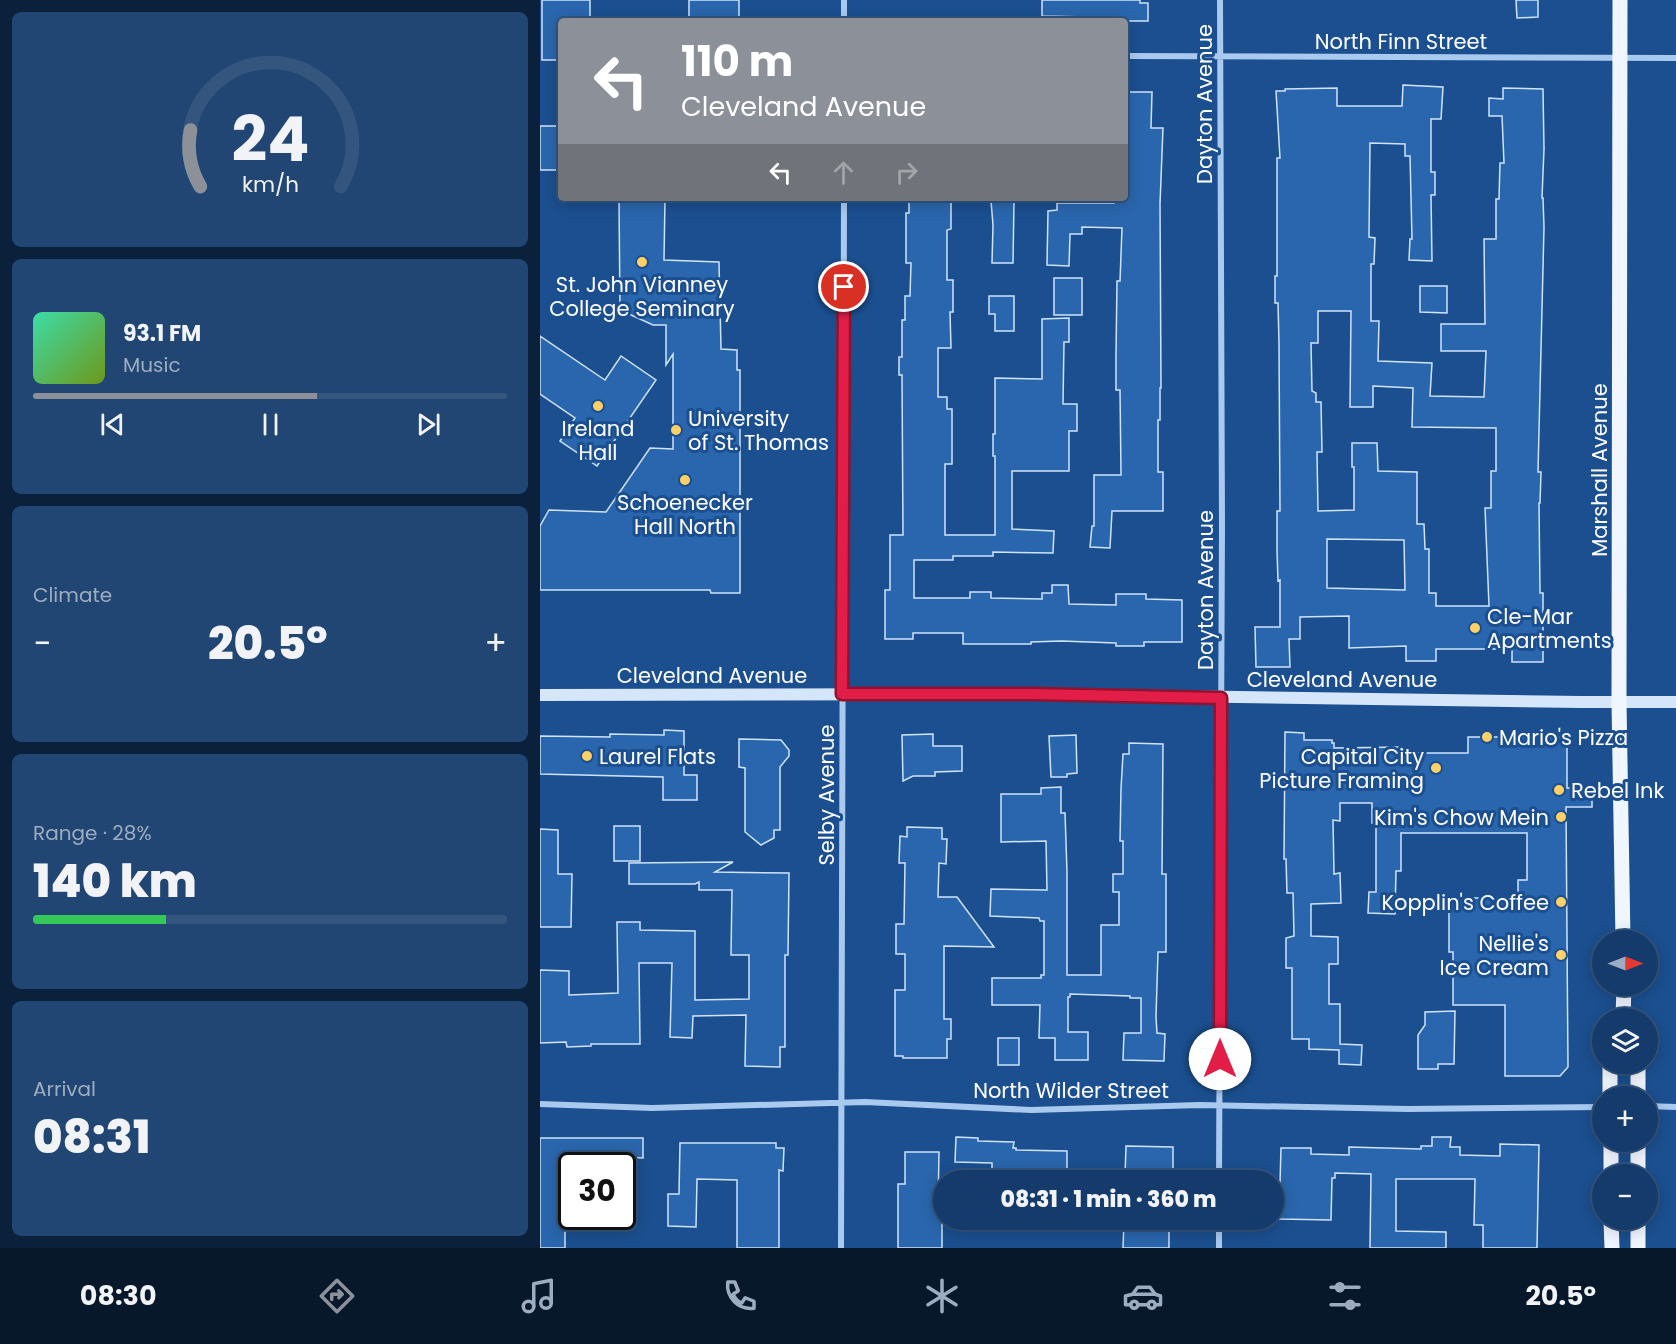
<!DOCTYPE html>
<html lang="en">
<head>
<meta charset="utf-8">
<style>
  :root { --surface:#143b6b; --page:#214673; --text:#f1f3f6; --muted:#9dadc1; --line:#33557e; --accent:#8c9099 }
  body { margin:0; font-family:Poppins,sans-serif; background:var(--page); color:var(--text); height:100vh; display:flex; flex-direction:column; font-size:22px; white-space:nowrap }
  * { box-sizing:border-box; margin:0 }
  p { font-size:20px; color:var(--muted) }
  .icon { flex:none; width:33px; height:33px; fill:none; stroke:currentColor; stroke-width:2; stroke-linecap:round; stroke-linejoin:round }
  .map { position:relative; flex:1; overflow:hidden }
  .drawer { display:flex; flex-direction:column; gap:12px; padding:12px; background:#0b203b; width:540px }
  .drawer>* { flex:none }
  .top-card { position:absolute; left:18px; top:18px; width:570px; height:183px; border-radius:6px; box-shadow:0 3px 15px #0003,0 0 0 2px var(--line); background:#8c9099; color:#fff; overflow:hidden }
  .needle { width:39px; rotate:90deg }
  .buttons { position:absolute; left:1052px; top:930px; display:grid; gap:12px }
  .buttons a { display:grid; place-items:center; width:66px; height:66px; border-radius:50%; background:var(--surface); box-shadow:0 3px 15px #0003,0 0 0 2px var(--line); font-size:30px }
  .speed { position:absolute; left:18px; top:1152px; display:flex; gap:12px; font-size:30px; font-weight:700; text-align:center }
  .speed>* { display:grid; place-content:center; width:78px; height:78px; border-radius:50%; background:var(--surface); box-shadow:0 3px 15px #0003,0 0 0 2px var(--line); line-height:1 }
  .speed .limit { border:3px solid #111; border-radius:9px; background:#fff; color:#111 }
  .pin { position:absolute; display:grid; place-items:center; width:51px; height:51px; color:#fff; margin:-26px; border:3px solid #fff; border-radius:50%; box-shadow:0 2px 6px #0007 }
  .me { position:absolute; width:66px; margin:-33px; rotate:0deg; stroke-linejoin:round; filter:drop-shadow(0 0 4px #0008) }
  .turn { display:flex; align-items:center; gap:21px; height:126px; padding:0 24px; font-size:27px }
  .turn .icon { width:78px; height:78px; stroke-width:2.5 }
  .turn b { display:block; font-size:42px; line-height:51px }
  .lanes { display:flex; align-items:center; height:57px; padding:0 24px; background:#0003; justify-content:center; gap:30px; direction:ltr }
  .lanes .off { opacity:.35 }
  .big { font-size:45px; font-weight:800; line-height:1.1 }
  .drawer .tile { flex:1; display:flex; flex-direction:column; justify-content:center; gap:9px; min-width:0; padding:0 21px; border-radius:9px; background:var(--page) }
  .drawer .dial { align-items:center; gap:0 }
  .dial svg { height:156px; overflow:visible; fill:none; stroke:var(--line); stroke-width:7; stroke-linecap:round; text-anchor:middle }
  .dial text { fill:var(--text); stroke:none }
  .song { display:flex; align-items:center; gap:18px }
  .cover { width:72px; height:72px; border-radius:9px; background:linear-gradient(135deg,hsl(160 70% 55%),hsl(80 70% 35%)) }
  .played { height:6px; border-radius:3px; background:linear-gradient(90deg,var(--accent) 60%,var(--line) 60%) }
  .keys { display:flex; justify-content:space-around; direction:ltr }
  .heat { display:flex; justify-content:space-between; align-items:center; font-size:33px; direction:ltr }
  .charge { height:9px; border-radius:4px; background:linear-gradient(90deg,#34c759 28%,var(--line) 0) }
  .trip { position:absolute; left:393px; top:1170px; width:351px; height:60px; border-radius:30px; background:var(--surface); box-shadow:0 3px 15px #0003,0 0 0 2px var(--line); font-weight:800; line-height:60px; text-align:center }
  .tabs { display:flex; height:96px; justify-content:space-around; align-items:center; background:#08182b; color:var(--muted) }
  .tabs .icon { width:42px; height:42px }
  .tabs .on { color:var(--accent) }
  .tabs b { font-size:27px; color:var(--text) }
  main { display:flex; flex:1; min-height:0 }
  .map>svg:first-child { display:block }
  .building { fill:#2a66ad; stroke:#cfe3fa; stroke-width:1.5; fill-rule:evenodd }
  .lines { fill:none; stroke-linecap:round; stroke-linejoin:round }
  .street { stroke:#a9c9ee; stroke-width:6 }
  .secondary { stroke:#d6e6fa; stroke-width:12 }
  .primary { stroke:#f0f6ff; stroke-width:15 }
  .route-casing { stroke:#92132f; stroke-width:15 }
  .route { stroke:#e11d48; stroke-width:10 }
  .poi-dot { fill:#ffd166; stroke:#1b4f8f; stroke-width:2 }
  .labels { text-anchor:middle; dominant-baseline:central; stroke-width:6; stroke-linejoin:round; paint-order:stroke }
  .street-label { font-size:21px; fill:#fff; stroke:#1b4f8f }
  .poi-label { font-size:21px; fill:#fff; stroke:#1b4f8f; text-anchor:start }
</style>
</head>
<body>
<main>
<section class="drawer">
<div class="tile dial"><svg viewBox="0 0 100 80">
<path d="M14 69A42 42 0 1 1 86 69"/>
<path d="M14 69A42 42 0 0 1 9 40" stroke="#8c9099"/>
<text x="50" y="56" font-size="32" font-weight="700">24</text>
<text x="50" y="72" font-size="11">km/h</text>
</svg></div>
<div class="tile">
<div class="song"><i class="cover"></i><div><b>93.1 FM</b><p>Music</p></div></div>
<div class="played"></div>
<div class="keys"><svg class="icon" aria-label="previous" viewBox="0 0 24 24"><path d="M18 5L8 12l10 7zM5 5v14"/></svg><svg class="icon" aria-label="pause" viewBox="0 0 24 24"><path d="M8 5v14M16 5v14"/></svg><svg class="icon" aria-label="next" viewBox="0 0 24 24"><path d="M6 5l10 7-10 7zM19 5v14"/></svg></div>
</div>
<div class="tile"><p>Climate</p>
<div class="heat"><a>−</a><b class="big">20.5°</b><a>+</a></div>
</div>
<div class="tile"><p>Range · 28%</p><b class="big">140 km</b><div class="charge"></div></div>
<div class="tile"><p>Arrival</p><b class="big">08:31</b></div>
</section>
<div class="map">
<svg width="1136" height="1248" viewBox="0 0 1136 1248">
  <rect width="100%" height="100%" fill="#1b4f8f"/>
  <!-- building -->
  <path class="building" d="M2,0h48v21h-29v39h-19z
    M149,0h50v21h-50z
    M502,0h98v3h8v18h-61v-4l-45,-1z
    M976,0h22v17l-21,1z
    M863,85l40,2 -2,32h-10v53h4v23h-4l1,66 -23,-1 1,-21h2l-2,-83h-5v-12l-35,-1 -1,94 6,1 -1,26h-3v57h8l-1,40 54,2 -2,33 54,1 2,-46h-45v-27h44l-1,-85h12v-40h3l1,-36h4l-2,-47h-13v-18l14,1v-11l40,1 1,60 -2,49h1l1,29 -6,245h3l-1,31h-1l1,90h3v69h-31v-13h-76v12h-30v-15l-57,2v-32l-49,1v22h-11l1,28h-34l-1,-40h25v-47l-2,1 -1,-31v-39h3l-1,-168 -1,-40h-3v-27h2v-118h3l-4,-67h9v-2l52,-1v18h65zM778,311h33l-1,96h23v-21l40,2 -1,39 84,1v43h-5v37h-6l4,98h-53v-13h-7v-44h-4l-1,-25h-7v-52l-39,-1 -1,-28h-25v24h2v43l-36,1 -1,-59h5l-1,-50h-5v-9l-4,-2 -1,-48h7zM787,539l77,1 1,50 -78,-2z
    M585,92h27l-1,36h12l-3,76 1,184h-1v32h-2v52h5v39h-51l-2,37 -20,-1 2,-21h2v-51h27l-1,-85h-4v-35l1,-74h3l2,-53 -40,-1v7h-12l-1,32 -22,-1 1,-54 9,-1v-7h57v-4h11z
    M0,126h21v44h-21z
    M79,198h46l-1,62 55,2 2,87 16,1v20h3v223h-29l-1,-3h-170v-64l9,-16 57,2 44,-64 23,1v-95l-7,11v-40h-13l-33,-15z
    M474,200l-1,63h-21l1,-38 -2,-24z
    M411,201v28l-4,1v50h6v32h-3l1,36h-13v49h9v12h5v55h-7v71h50v-79h-2v-22h2v-56l47,1v-60l27,-1v24h-5l-1,62h14v27h-8v40h-57v58l42,2 -1,22 -60,-1v4h-40v4h-39v38h56v-6h21v6l51,1v-6h10v-8h16l1,19 47,1v-11h30v5l36,1v42h-38v4h-28v-3l-55,-2 -30,1v2h-68v-11h-50v6h-28v-49h5v-55h13l-1,-160h-3v-18h3v-37h3v-24h5l1,-33h-5v-50h3v-11z
    M514,278h28v37h-28z
    M880,286h27v27l-27,-1z
    M449,296h25v35h-19v-17h-6z
    M0,336l65,44 16,-24 35,24 -59,86 -37,-25 15,-23 -35,-24z
    M124,730l20,1v44h13v25h-34v-23l-123,-3v-38l70,1v-3l54,1z
    M745,732l19,1v7h28v3h2v5l67,-1v6h67v-16h99v51h25v19h-26l2,260 -8,9h-55v-71h-52v-53h-4v-54h69v-18h9v-47h-126v38h-5l-1,43 -27,-1 1,-21h7v-69h-4v-20h-32v18l-7,-1 1,54 6,-1 1,30 -30,1v32l27,1v27h-9v40h11v40l22,1 -1,20 -22,-1v-14l-30,-1v-10h-17v-71h-6v-30l8,-2 -1,-43h-6l-1,-34h-2z
    M393,734v12h29v25l-27,1v4h-22l-10,5 -1,-46z
    M536,735l1,38 -10,1v3h-16l-2,-41z
    M199,739l42,1 8,10v6l-9,11v63h-6v8l-13,7 -16,-13v-64l-6,-1z
    M589,743l34,1 -1,130h4v78h-8l-2,65 1,16 8,1 -1,27 -41,-1 1,-27h17v-35h-11v-2l-60,-2v3h-2v35h20v28h-33v-22h-16l1,-33h-48v-27h49v-3h3v-54h-4l-1,-3 -49,-2 1,-27 56,1 -1,-49 -45,1v-48h40v-6l20,-1v26h4l2,59v103h34v-50h18v-33h-6v-18h10v-33h-3l1,-52 2,-35h6z
    M74,826h26v35h-26z
    M367,827l35,1v11h5l-1,25 -7,-1 -1,34h19l37,50 -50,-1v73h7v20h-4v19h-44v-2h-8v-66h10v-36h-9v-30h8l1,-61h-6l1,-27 7,1z
    M0,829l18,1v44h14l-1,53h-31z
    M193,862l-18,10 74,1 -1,82h-3v92h-5v20l-35,-1 1,-51 -53,1 -1,22 -22,-1 2,-74h-33l1,81h-49v2l-24,1 -1,-5 -26,1v-73l29,1v24l49,-2 -1,-71h23v8l55,1v69l54,-1v-44h-18l1,-65h-33v-8l-4,2h-66v-21z
    M915,1011l-1,53h-16v5h-20v-34l7,-10v-13z
    M458,1038h21v27h-21z
    M416,1137l22,1v3l36,1 -1,6h3v2l51,1v23l-51,-1v5h-24v-15l-37,-1z
    M892,1137h19l-1,10h10v8l40,1v-12l39,1 -2,103h-54v-23h-9l1,-46h-79v52l50,1v16h-76l1,-74 -36,-1v5h-3l-1,42 -52,-1 2,-71h30v6l38,1v-8l72,2v-3h11z
    M0,1138h103v20l-16,-1v9h-55v58h-7v24h-25z
    M140,1143h96v5h8l-1,23 -4,-1v78h-42v-68l-40,-1 -1,48 -28,-1v-32h11z
    M586,1146l47,1v30l-48,-1z
    M365,1152h34l-1,55h4v41h-44v-64h7z
    M584,1220h45v28h-46z"/>
  <g class="lines">
    <!-- street -->
    <path class="street" d="M304,0v21
      M585,56l551,2
      M0,1104l112,4 213,-6 166,8 169,-5 208,4 194,-2
      M1107,1106l29,1
      M679,1180l3,-653 -2,-527
      M301,1248l3,-1050
      M679,1248v-28"/>
    <!-- secondary -->
    <path class="secondary" d="M0,695l492,-1 549,8h95"/>
    <!-- primary -->
    <path class="primary" d="M1080,0l-1,702 4,238
      M1083,1018l1,-32
      M1070,1064v32
      M1098,1064v32
      M1071,1142v32
      M1098,1142v32
      M1071,1220l1,28
      M1098,1220v28"/>
  </g>
  <g class="lines">
    <!-- route casing -->
    <g class="route-casing">
      <path id="route" d="M304,287l-2,407h190l189,4 -1,361"/>
    </g>
    <!-- route -->
    <use href="#route" class="route"/>
  </g>
  <!-- markers -->
  <g class="poi-dot">
    <circle cx="102" cy="262" r="6"/>
    <circle cx="58" cy="406" r="6"/>
    <circle cx="136" cy="430" r="6"/>
    <circle cx="145" cy="480" r="6"/>
    <circle cx="935" cy="628" r="6"/>
    <circle cx="947" cy="737" r="6"/>
    <circle cx="47" cy="756" r="6"/>
    <circle cx="896" cy="768" r="6"/>
    <circle cx="1019" cy="790" r="6"/>
    <circle cx="1021" cy="817" r="6"/>
    <circle cx="1021" cy="902" r="6"/>
    <circle cx="1021" cy="955" r="6"/>
  </g>
  <g class="labels">
    <!-- street labels -->
    <g class="street-label">
      <text x="861" y="41">North Finn Street</text>
      <text transform="translate(664 104) rotate(-90)">Dayton Avenue</text>
      <text transform="translate(1059 470) rotate(-90)">Marshall Avenue</text>
      <text transform="translate(665 590) rotate(-90)">Dayton Avenue</text>
      <text x="172" y="675">Cleveland Avenue</text>
      <text x="802" y="679">Cleveland Avenue</text>
      <text transform="translate(286 795) rotate(-90)">Selby Avenue</text>
      <text x="531" y="1090">North Wilder Street</text>
    </g>
    <!-- poi labels -->
    <g class="poi-label">
      <text x="102" y="284" text-anchor="middle">St. John Vianney<tspan x="102" dy="24">College Seminary</tspan></text>
      <text x="148" y="418">University<tspan x="148" dy="24">of St. Thomas</tspan></text>
      <text x="58" y="428" text-anchor="middle">Ireland<tspan x="58" dy="24">Hall</tspan></text>
      <text x="145" y="502" text-anchor="middle">Schoenecker<tspan x="145" dy="24">Hall North</tspan></text>
      <text x="947" y="616">Cle-Mar<tspan x="947" dy="24">Apartments</tspan></text>
      <text x="959" y="737">Mario's Pizza</text>
      <text x="59" y="756">Laurel Flats</text>
      <text x="884" y="756" text-anchor="end">Capital City<tspan x="884" dy="24">Picture Framing</tspan></text>
      <text x="1031" y="790">Rebel Ink</text>
      <text x="1009" y="817" text-anchor="end">Kim's Chow Mein</text>
      <text x="1009" y="902" text-anchor="end">Kopplin's Coffee</text>
      <text x="1009" y="943" text-anchor="end">Nellie's<tspan x="1009" dy="24">Ice Cream</tspan></text>
    </g>
  </g>
</svg>
<div class="buttons">
<a><svg class="needle" viewBox="-14 -14 28 28"><path d="M0-13l5 13h-10z" fill="#e53935"/><path d="M0 13l5-13h-10z" fill="#9dadc1"/></svg></a>
<a><svg class="icon" aria-label="layers" viewBox="0 0 24 24"><path d="M12 4l9 5-9 5-9-5zM3 14l9 5 9-5"/></svg></a>
<a>+</a>
<a>−</a>
</div>
<div class="speed"><div class="limit">30</div></div>
<div class="pin" style="left:304px;top:287px;background:#d93025"><svg class="icon" aria-label="arrive" viewBox="0 0 24 24"><path d="M6 21V4h12l-3 4 3 4H6"/></svg></div>
<svg class="me" style="left:680px;top:1059px" viewBox="-20 -20 40 40"><circle r="19" fill="#fff"/><path d="M0-13L10 11 0 6-10 11z" fill="#e11d48"/></svg>
<div class="trip">08:31 · 1 min · 360 m</div>
<div class="top-card">
<div class="turn"><svg class="icon" aria-label="left" viewBox="0 0 24 24"><path d="M17 20v-9H6M10 6l-5 5 5 5"/></svg><div><b>110 m</b>Cleveland Avenue</div></div>
<div class="lanes"><svg class="icon" aria-label="left" viewBox="0 0 24 24"><path d="M17 20v-9H6M10 6l-5 5 5 5"/></svg><svg class="icon off" aria-label="ahead" viewBox="0 0 24 24"><path d="M12 20V5M6 11l6-6 6 6"/></svg><svg class="icon off" aria-label="right" viewBox="0 0 24 24"><path d="M7 20v-9h11M14 6l5 5-5 5"/></svg></div>
</div>
</div>
</main>
<nav class="tabs">
<b>08:30</b>
<svg class="icon on" aria-label="directions" viewBox="0 0 24 24"><path d="M12 3l9 9-9 9-9-9zM9 14v-3h6M13 9l2 2-2 2"/></svg>
<svg class="icon" aria-label="music" viewBox="0 0 24 24"><path d="M9 18V5l10-2v13"/><circle cx="6" cy="18" r="3"/><circle cx="16" cy="16" r="3"/></svg>
<svg class="icon" aria-label="phone" viewBox="0 0 24 24"><path d="M5 4h4l2 5-3 2q2 4 5 5l2-3 5 2v4C11 20 4 13 5 4z"/></svg>
<svg class="icon" aria-label="climate" viewBox="0 0 24 24"><path d="M12 3v18M4 7l16 10M4 17L20 7"/></svg>
<svg class="icon" aria-label="car" viewBox="0 0 24 24"><path d="M5 17H2v-5l4-1 3-4h7l3 4 3 1v5h-3M9 17h6M6 11h13"/><circle cx="7" cy="17" r="2"/><circle cx="17" cy="17" r="2"/></svg>
<svg class="icon" aria-label="filters" viewBox="0 0 24 24"><path d="M4 7h16M4 17h16"/><circle cx="9" cy="7" r="2"/><circle cx="15" cy="17" r="2"/></svg>
<b>20.5°</b>
</nav>
</body>
</html>
